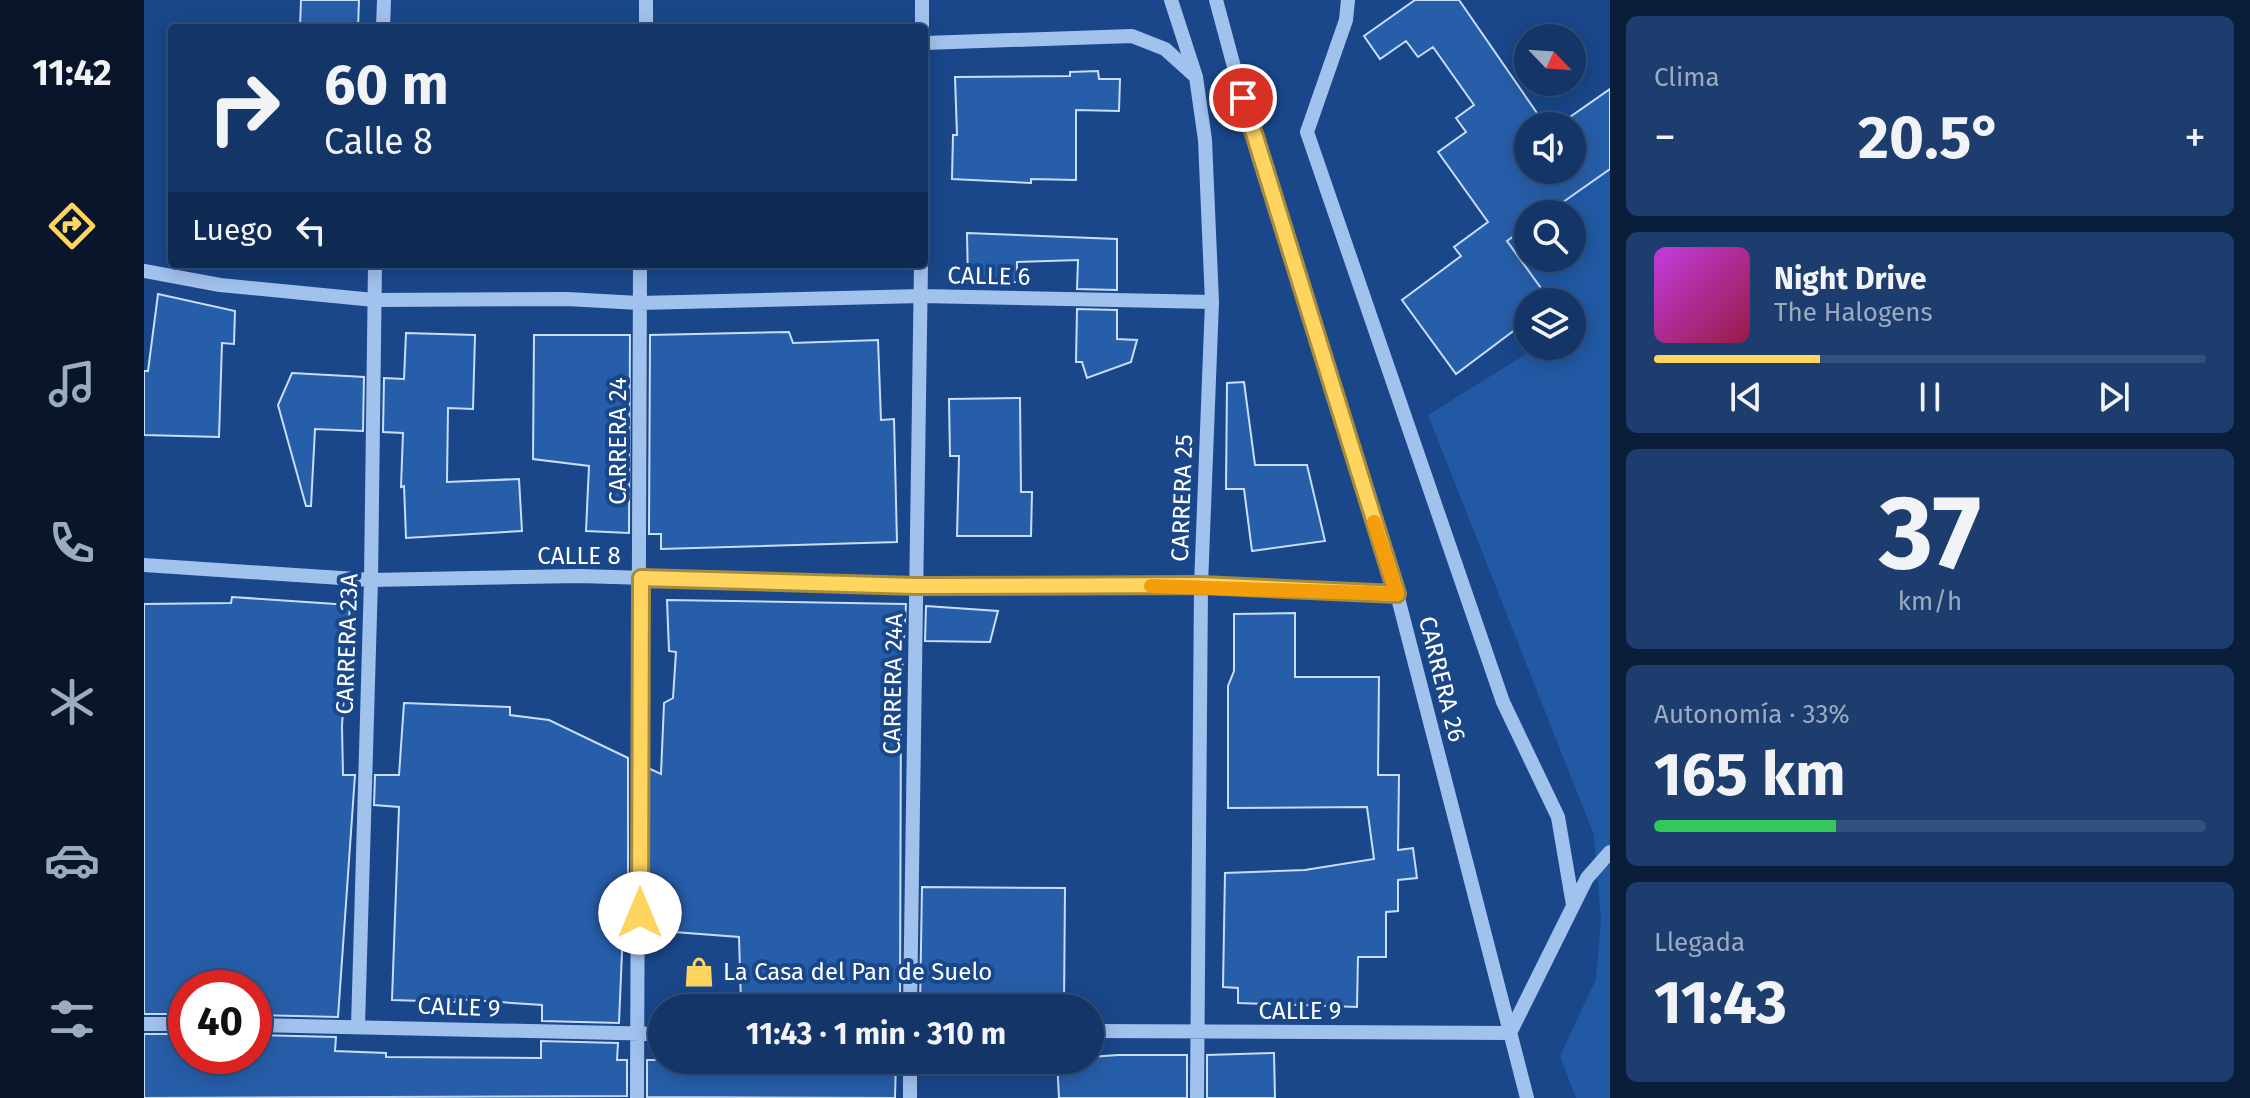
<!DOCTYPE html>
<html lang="es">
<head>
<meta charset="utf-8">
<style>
  :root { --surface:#133568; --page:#1c3d6e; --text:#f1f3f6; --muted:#9dabc0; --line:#32507c; --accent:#ffd55f }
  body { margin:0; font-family:"Fira Sans",sans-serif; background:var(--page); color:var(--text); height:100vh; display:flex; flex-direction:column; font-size:30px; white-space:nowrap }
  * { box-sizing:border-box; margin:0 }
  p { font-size:26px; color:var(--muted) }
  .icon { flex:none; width:44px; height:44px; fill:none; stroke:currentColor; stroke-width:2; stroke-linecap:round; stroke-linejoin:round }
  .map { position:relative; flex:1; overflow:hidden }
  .side { display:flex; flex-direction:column; gap:16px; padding:16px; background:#0a1d39; width:640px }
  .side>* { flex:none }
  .banner { position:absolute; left:24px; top:24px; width:760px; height:244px; border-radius:8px; box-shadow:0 4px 20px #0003,0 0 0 2px var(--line); background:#133568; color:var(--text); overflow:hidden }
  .needle { width:52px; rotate:115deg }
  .tools { position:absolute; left:1370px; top:24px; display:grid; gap:16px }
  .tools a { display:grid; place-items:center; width:72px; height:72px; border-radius:50%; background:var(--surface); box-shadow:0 4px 20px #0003,0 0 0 2px var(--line); font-size:40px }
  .speed { position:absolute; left:24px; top:970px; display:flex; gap:16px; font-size:40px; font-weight:700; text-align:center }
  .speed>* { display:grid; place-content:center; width:104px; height:104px; border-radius:50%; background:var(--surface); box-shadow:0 4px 20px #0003,0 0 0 2px var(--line); line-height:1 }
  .speed .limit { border:12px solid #d22; background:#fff; color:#111 }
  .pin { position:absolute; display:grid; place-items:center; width:68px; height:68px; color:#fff; margin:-34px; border:4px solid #fff; border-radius:50%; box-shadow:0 2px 8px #0007 }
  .me { position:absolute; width:88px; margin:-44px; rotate:0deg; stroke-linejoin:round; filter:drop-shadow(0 0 6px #0008) }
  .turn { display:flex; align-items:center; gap:28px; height:168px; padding:0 24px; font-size:36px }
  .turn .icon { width:104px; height:104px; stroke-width:2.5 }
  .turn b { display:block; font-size:56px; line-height:68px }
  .then { display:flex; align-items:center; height:76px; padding:0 24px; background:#0003; gap:16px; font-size:30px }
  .big { font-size:60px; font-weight:700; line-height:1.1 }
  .side .tile { flex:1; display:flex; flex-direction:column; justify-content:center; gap:12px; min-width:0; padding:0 28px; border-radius:12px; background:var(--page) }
  .side .dial { align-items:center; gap:0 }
  .dial b { font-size:104px; line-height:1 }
  .song { display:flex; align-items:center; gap:24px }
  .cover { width:96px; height:96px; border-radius:12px; background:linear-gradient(135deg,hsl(290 70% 55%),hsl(340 70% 35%)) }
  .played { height:8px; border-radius:4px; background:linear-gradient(90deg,var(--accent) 30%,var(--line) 30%) }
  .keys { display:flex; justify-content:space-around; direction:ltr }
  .heat { display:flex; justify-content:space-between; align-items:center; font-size:44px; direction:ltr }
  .charge { height:12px; border-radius:6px; background:linear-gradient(90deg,#34c759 33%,var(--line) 0) }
  .trip { position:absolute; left:504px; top:994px; width:456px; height:80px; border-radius:40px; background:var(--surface); box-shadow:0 4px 20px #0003,0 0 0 2px var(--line); font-weight:700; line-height:80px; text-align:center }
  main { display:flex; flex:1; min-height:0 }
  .dock { display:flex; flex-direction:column; width:144px; justify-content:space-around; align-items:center; background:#08152a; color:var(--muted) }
  .dock .icon { width:56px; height:56px }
  .dock .active { color:var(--accent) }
  .dock b { font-size:36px; color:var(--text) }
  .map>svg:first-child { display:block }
  .green { fill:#2159a4 }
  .building { fill:#275ea9; stroke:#c8ddfa; stroke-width:2 }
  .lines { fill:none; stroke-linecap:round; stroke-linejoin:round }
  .minor { stroke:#a2c2ee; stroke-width:14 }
  .route-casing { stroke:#a68a3e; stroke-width:20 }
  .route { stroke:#ffd55f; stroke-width:14 }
  .slow { stroke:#f59e0b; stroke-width:14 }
  .labels { text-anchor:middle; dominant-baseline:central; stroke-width:8; stroke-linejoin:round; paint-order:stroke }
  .street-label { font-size:24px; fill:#fff; stroke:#19478a }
  .poi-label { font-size:24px; fill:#fff; stroke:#19478a; text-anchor:start }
</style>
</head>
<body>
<main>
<nav class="dock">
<b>11:42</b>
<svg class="icon active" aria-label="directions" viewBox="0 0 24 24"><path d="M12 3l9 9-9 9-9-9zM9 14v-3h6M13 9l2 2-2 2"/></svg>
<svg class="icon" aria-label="music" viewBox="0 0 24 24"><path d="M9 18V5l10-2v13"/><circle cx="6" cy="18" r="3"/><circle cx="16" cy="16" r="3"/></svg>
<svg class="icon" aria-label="phone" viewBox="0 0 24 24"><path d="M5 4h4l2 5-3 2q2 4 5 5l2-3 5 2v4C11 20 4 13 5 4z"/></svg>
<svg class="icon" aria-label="climate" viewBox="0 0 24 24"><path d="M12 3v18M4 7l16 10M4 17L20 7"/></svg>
<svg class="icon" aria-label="car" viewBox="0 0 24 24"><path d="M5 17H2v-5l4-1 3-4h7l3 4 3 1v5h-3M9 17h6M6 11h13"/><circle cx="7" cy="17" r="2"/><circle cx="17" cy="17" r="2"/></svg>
<svg class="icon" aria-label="filters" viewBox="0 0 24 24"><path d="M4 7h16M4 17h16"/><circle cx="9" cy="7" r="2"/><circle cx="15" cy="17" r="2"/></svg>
</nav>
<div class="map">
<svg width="1466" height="1098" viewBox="0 0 1466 1098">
  <rect width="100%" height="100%" fill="#19478a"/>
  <!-- green -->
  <path class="green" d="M1466,169v929h-34l-16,-42 36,-77 5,-60 -7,-84 -166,-420 111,-69h33v-44h-35l-37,-57 28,-19v32h44v-44h-26z"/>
  <!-- building -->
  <path class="building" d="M157,0h58l-1,28h-58z
    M1271,0h44l87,126h-18v44h44v-44h-15l53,-37v80l-64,45h-18v12l-21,15 44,61h-23v18l-72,54 -54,-74 59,-44 -7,-9 34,-25 -50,-70 28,-20 -10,-14 18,-13 -41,-58 -15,10 -12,-16 -26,18 -16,-23z
    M954,71l1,8h21l-1,32 -43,-1v70l-45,-1v4l-79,-4 1,-44h4l-2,-58 115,-1v-4z
    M823,233l150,6v51l-40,-1 1,-29 -61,2v20l-49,1z
    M14,294l77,17 -1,33 -12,-1 -3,94 -75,-2v-64h4z
    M933,309l40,1v29l20,1 -6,22 -44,16 -5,-16h-6z
    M645,332l4,11 85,-3 3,80 13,-1 3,123 -236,7v-15h-12l1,-199z
    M262,333l69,2 -2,74 -25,-1 -1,74 72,-3 3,52 -116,7 -2,-52 -3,1 2,-54 -20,-1 1,-54 20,1z
    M390,335h96l-1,198 -43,-2 3,-65 -56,-7z
    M148,373l72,4 -1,54 -48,-2 -4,77h-5l-28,-101z
    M1100,382l11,83h52l18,76 -73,10 -8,-62h-18l1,-106z
    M876,398l1,94h11l-1,44h-74l2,-80h-9l-1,-57z
    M88,597l118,8 -8,121 1,49h12l-17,242 -84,-2v-27h-68v26h-42v-410l87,-1z
    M523,600l239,4 -5,87 -1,316 -159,-2 -2,-68 -91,-7v-162l13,6 3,-71 9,-5 3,-46 -7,-1z
    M782,606l72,5 -8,31 -65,-1z
    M1151,613v64h84l-1,98h21l-1,75 15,-2 4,30 -19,2v31l-12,1v45h-28l-1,50 -119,-4v-15l-15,-1 2,-114 80,-3 69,-11 -7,-52 -139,1v-122l6,-15v-57z
    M260,703l106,4v8l39,5 79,38v170h-5l-4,95 -77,-2v-16l-86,-6v3l-64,-2 7,-193 -25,-2 1,-30h24z
    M778,887l143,1 -1,120 -144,-1z
    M0,1034h42v22h68v-21l82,2 -1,14 51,2v4l155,1v-17l77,2 -1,17h10v36l-483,2z
    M1130,1053l1,45h-68v-43z
    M974,1055h69v43h-128l-2,-38h33v-3z
    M503,1060h249l-1,38 -248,-1z"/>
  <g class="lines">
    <!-- minor -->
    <path class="minor" d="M1027,0l25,77 9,63 7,162 -11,283 -4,513
      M1072,0l42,156 139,438 130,504
      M1204,0l-2,20 -39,112 196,570 55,115 15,88
      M239,28l1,-28
      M502,28v-28
      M778,28v-28
      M780,43l208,-7 33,13 30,27
      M0,271l76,14 154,15 193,-1 72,4 282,-7 291,6
      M0,565l227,15 208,-4 337,10 285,-1 196,9
      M766,1008l11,-744
      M0,1024h42
      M110,1025l408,9
      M214,1026l13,-446 4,-316
      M946,1031l420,2 77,-155 23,-26
      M493,1098l3,-834
      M766,1098v-38"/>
  </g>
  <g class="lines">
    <!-- route casing -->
    <g class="route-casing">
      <path id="route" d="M496,913l1,-335 275,8 285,-1 196,9 -154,-496"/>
    </g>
    <!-- route -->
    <use href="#route" class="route"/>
    <!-- slow -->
    <path class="slow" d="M1007,586l246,8 -23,-72"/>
  </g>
  <!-- icons -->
  <defs>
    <g id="shop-bare" transform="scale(2.4)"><path d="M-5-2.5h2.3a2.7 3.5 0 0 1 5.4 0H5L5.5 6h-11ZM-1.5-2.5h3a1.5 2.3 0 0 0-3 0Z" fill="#ffd55f" stroke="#19478a" stroke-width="2.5" paint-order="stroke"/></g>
  </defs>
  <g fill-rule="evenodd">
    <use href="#shop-bare" x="555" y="972"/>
  </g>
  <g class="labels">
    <!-- street labels -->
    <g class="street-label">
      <text transform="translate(845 276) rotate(1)">CALLE 6</text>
      <text transform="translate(474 441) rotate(-90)">CARRERA 24</text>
      <text transform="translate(1038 498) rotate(-88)">CARRERA 25</text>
      <text x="435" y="556">CALLE 8</text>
      <text transform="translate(203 644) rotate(-88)">CARRERA 23A</text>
      <text transform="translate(1298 679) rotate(76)">CARRERA 26</text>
      <text transform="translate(749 684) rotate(-89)">CARRERA 24A</text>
      <text transform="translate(315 1007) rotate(2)">CALLE 9</text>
      <text x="1156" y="1011">CALLE 9</text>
    </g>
    <!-- poi labels -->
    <g class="poi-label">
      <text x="579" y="972">La Casa del Pan de Suelo</text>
    </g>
  </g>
</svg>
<div class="tools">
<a><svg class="needle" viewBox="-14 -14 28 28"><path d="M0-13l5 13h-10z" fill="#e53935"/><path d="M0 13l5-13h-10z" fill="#9dabc0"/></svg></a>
<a><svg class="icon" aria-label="sound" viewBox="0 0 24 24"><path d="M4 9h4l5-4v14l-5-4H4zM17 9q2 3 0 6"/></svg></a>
<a><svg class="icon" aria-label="search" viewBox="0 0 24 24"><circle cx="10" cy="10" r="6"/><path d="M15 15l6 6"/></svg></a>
<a><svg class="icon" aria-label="layers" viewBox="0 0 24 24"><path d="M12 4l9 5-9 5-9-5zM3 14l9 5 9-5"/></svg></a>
</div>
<div class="speed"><div class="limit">40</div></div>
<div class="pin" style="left:1099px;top:98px;background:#d93025"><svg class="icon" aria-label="arrive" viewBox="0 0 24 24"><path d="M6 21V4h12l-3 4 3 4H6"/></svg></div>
<svg class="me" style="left:496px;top:913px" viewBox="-20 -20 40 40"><circle r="19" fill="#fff"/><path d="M0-13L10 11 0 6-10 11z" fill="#ffd55f"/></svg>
<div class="trip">11:43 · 1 min · 310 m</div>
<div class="banner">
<div class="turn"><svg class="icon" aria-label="right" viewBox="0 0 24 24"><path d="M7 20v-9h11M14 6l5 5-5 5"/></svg><div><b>60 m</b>Calle 8</div></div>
<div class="then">Luego<svg class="icon" aria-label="left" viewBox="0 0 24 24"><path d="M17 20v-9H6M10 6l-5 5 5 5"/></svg></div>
</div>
</div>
<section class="side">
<div class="tile"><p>Clima</p>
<div class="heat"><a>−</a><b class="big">20.5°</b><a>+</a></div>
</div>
<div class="tile">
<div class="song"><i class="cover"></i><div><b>Night Drive</b><p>The Halogens</p></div></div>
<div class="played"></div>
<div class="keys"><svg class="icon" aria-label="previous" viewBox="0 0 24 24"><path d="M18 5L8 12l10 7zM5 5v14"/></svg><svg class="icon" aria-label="pause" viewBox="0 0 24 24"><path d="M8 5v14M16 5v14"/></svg><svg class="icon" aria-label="next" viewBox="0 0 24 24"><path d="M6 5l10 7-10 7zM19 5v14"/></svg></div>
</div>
<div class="tile dial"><b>37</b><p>km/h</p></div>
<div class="tile"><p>Autonomía · 33%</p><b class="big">165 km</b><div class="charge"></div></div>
<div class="tile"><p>Llegada</p><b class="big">11:43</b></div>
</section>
</main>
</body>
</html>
